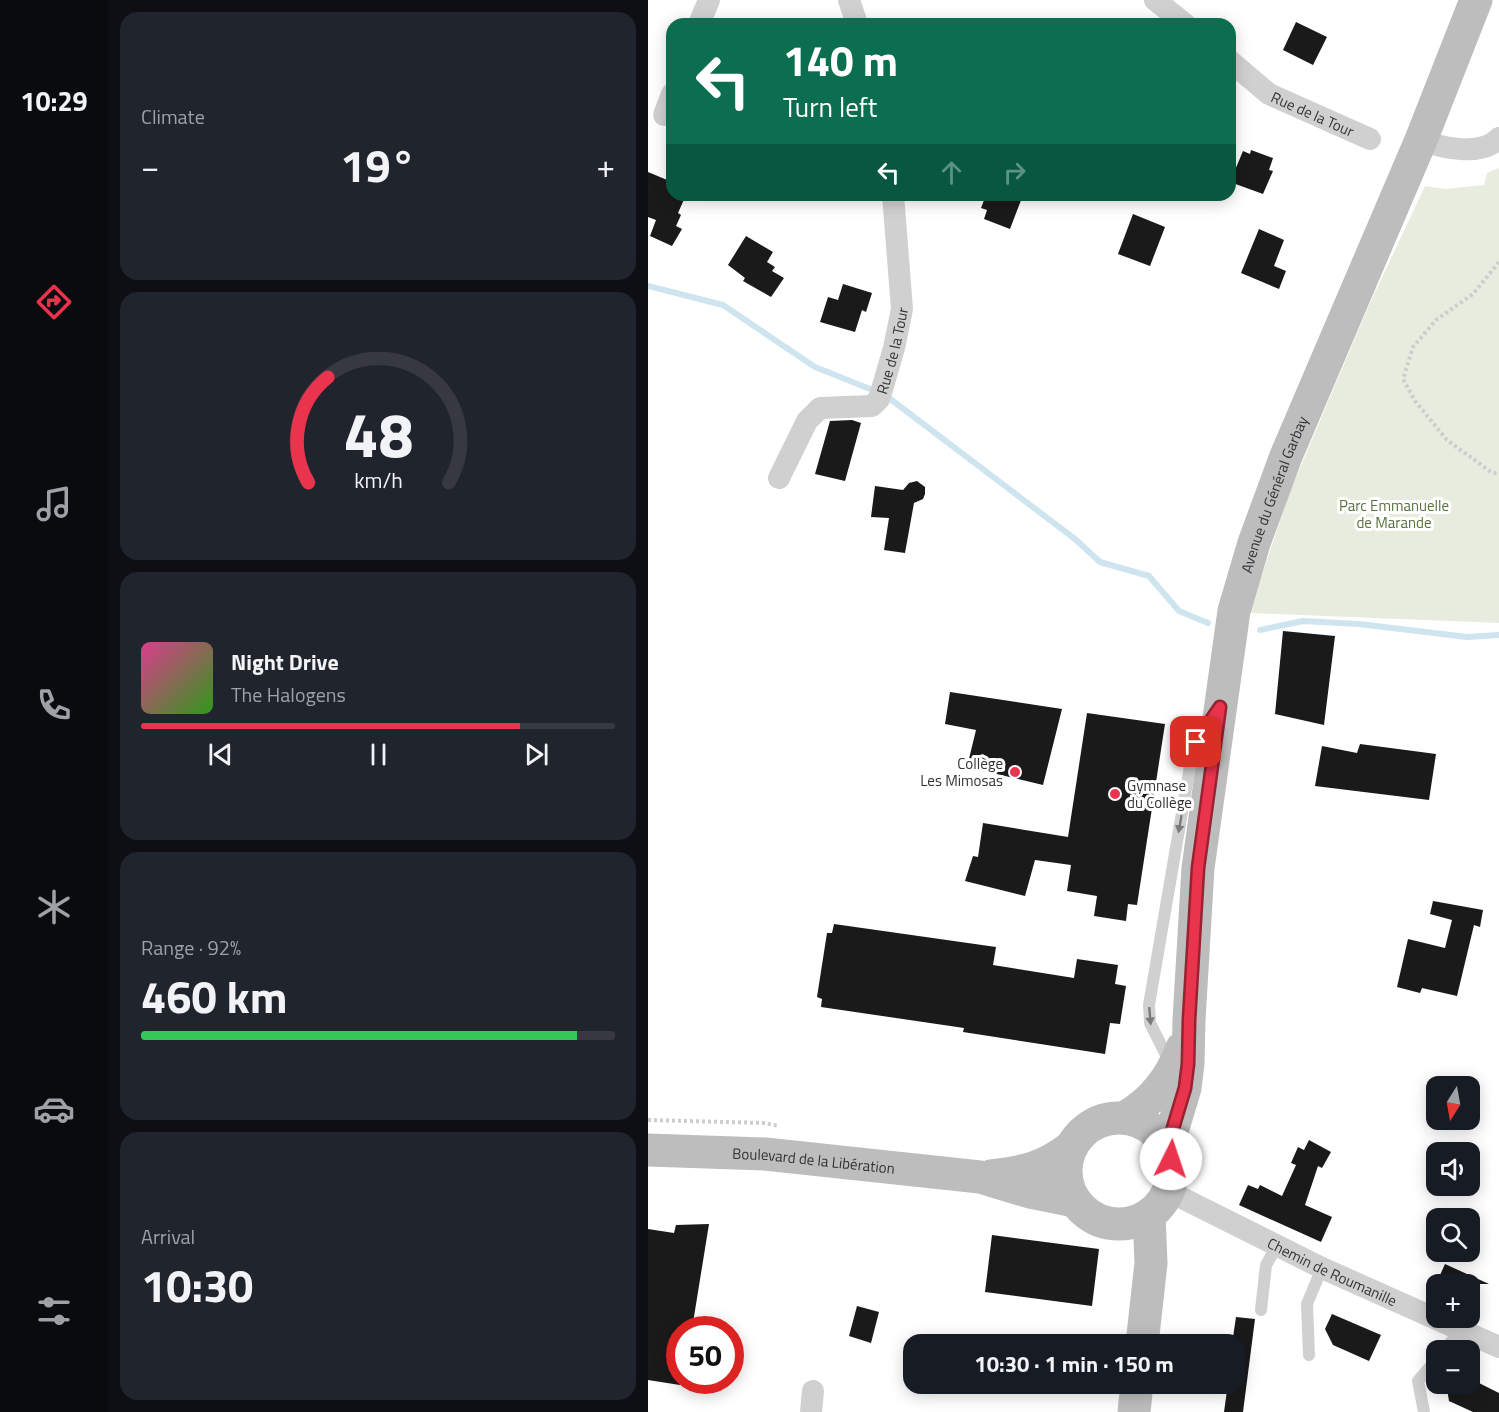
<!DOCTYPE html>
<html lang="en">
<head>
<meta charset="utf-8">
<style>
  :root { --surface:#171b24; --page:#20242c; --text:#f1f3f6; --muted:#9ea1a6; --line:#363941; --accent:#ea344d }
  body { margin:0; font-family:"Titillium Web",sans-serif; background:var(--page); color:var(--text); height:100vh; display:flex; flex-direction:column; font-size:22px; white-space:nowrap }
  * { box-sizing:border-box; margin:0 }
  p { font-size:20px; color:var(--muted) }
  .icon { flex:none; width:33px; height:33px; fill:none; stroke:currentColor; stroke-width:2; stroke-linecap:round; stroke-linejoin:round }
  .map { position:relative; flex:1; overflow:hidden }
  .sheet { display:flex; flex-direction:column; gap:12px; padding:12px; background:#0d0f14; width:540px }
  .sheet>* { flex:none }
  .top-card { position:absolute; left:18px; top:18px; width:570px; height:183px; border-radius:18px; box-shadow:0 3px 15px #0003; background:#0b6e4f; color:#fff; overflow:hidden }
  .needle { width:39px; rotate:191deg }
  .fabs { position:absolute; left:778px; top:1076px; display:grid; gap:12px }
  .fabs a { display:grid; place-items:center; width:54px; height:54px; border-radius:12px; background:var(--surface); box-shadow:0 3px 15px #0003; font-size:30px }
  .speed { position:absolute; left:18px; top:1316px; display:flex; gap:12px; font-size:30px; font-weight:700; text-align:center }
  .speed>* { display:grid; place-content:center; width:78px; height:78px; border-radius:50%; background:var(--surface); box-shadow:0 3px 15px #0003; line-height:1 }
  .speed .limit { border:9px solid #d22; background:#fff; color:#111 }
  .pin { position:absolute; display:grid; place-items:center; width:51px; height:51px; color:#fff; margin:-26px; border-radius:12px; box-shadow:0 3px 9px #0006 }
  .me { position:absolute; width:66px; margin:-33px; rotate:4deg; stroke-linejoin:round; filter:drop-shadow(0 0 4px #0008) }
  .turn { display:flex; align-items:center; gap:21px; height:126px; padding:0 18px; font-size:27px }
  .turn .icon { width:78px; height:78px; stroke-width:2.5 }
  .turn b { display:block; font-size:42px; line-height:51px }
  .lanes { display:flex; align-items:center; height:57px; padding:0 18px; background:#0003; justify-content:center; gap:30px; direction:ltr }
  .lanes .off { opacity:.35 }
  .big { font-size:45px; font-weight:700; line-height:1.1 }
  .sheet .tile { flex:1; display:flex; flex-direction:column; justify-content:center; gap:9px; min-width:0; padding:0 21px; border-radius:18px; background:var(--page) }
  .sheet .dial { align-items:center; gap:0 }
  .dial svg { height:156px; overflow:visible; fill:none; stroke:var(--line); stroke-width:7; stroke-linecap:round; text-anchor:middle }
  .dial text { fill:var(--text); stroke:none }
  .song { display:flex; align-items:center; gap:18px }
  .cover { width:72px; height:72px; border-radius:9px; background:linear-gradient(135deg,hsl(330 70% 55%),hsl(110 70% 35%)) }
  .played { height:6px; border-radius:3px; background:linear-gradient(90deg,var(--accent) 80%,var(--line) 80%) }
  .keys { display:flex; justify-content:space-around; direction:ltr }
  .heat { display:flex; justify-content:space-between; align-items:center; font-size:33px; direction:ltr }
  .charge { height:9px; border-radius:4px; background:linear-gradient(90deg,#34c759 92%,var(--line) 0) }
  .trip { position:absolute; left:255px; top:1334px; width:342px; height:60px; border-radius:18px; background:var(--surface); box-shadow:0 3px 15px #0003; font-weight:700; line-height:60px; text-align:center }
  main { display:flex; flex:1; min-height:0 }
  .dock { display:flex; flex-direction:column; width:108px; justify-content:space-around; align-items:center; background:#090b0e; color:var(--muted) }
  .dock .icon { width:42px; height:42px }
  .dock .current { color:var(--accent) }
  .dock b { font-size:27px; color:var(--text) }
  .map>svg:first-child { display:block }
  .green { fill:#e7ecde }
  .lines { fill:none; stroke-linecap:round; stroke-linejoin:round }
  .stream { stroke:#cee4ef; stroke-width:6 }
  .building { fill:#1a1a1a }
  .path { stroke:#cdcdcd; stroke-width:4; stroke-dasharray:3 3; stroke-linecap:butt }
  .lane { stroke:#d0d0d0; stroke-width:12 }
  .street { stroke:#d0d0d0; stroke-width:22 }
  .secondary { stroke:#bdbdbd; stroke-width:33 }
  .oneway { fill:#7a7a7a }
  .route-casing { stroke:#982232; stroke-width:15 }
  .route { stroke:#ea344d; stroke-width:10 }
  .poi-dot { fill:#ea344d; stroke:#fff; stroke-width:2 }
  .labels { text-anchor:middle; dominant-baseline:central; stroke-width:6; stroke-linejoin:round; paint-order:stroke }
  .street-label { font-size:15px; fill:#333; stroke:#fff }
  .park-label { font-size:15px; fill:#59713e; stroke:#fff }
  .poi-label { font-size:15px; fill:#333; stroke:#fff; text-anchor:end }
</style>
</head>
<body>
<main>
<nav class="dock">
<b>10:29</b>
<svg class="icon current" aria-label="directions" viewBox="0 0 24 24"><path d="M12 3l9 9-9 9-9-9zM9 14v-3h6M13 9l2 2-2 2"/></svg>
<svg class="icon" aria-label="music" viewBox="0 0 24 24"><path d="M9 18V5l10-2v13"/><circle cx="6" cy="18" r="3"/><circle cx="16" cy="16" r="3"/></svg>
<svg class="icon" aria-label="phone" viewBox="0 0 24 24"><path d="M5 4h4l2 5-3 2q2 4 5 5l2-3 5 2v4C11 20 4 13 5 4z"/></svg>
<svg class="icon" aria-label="climate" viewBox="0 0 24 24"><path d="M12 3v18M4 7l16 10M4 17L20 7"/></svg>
<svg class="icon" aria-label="car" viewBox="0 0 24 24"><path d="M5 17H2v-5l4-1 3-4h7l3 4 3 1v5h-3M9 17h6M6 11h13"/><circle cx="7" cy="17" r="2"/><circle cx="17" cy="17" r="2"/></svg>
<svg class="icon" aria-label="filters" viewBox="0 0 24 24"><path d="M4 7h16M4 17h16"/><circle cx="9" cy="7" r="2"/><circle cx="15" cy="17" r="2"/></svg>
</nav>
<section class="sheet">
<div class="tile"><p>Climate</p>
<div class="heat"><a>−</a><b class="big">19°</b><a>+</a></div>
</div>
<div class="tile dial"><svg viewBox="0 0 100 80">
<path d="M14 69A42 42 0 1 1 86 69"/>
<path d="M14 69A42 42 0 0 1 24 15" stroke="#ea344d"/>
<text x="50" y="56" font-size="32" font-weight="700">48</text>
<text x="50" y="72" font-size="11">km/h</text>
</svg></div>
<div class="tile">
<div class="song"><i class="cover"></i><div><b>Night Drive</b><p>The Halogens</p></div></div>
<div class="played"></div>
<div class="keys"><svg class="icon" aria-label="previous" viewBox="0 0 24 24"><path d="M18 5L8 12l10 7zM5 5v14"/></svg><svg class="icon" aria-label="pause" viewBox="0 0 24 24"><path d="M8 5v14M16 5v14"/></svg><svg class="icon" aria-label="next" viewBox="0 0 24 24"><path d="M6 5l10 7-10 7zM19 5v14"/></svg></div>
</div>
<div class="tile"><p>Range · 92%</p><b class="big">460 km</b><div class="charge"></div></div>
<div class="tile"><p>Arrival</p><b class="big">10:30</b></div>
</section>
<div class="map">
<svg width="851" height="1412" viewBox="0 0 851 1412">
  <rect width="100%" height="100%" fill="#fff"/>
  <!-- green -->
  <path class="green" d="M851,168v455l-250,-10 42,-124 79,-186 55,-117 20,3 39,-4 3,-12z"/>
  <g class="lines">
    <!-- stream -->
    <path class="stream" d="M0,286l75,19 92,62 60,24
      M237,395l190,144 25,23 49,14 30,35 29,12
      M612,630l43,-9 56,3 108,13 32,-2"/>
  </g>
  <!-- building -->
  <path class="building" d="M648,22l31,15 -14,28 -30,-15z
    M603,150l22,8 -4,12 4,1 -10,23 -33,-12 13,-31 7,3z
    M0,172l24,10v13h14l-8,18 3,2 -5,11 6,3 -10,17 -22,-10 6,-16 -8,-3z
    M338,195h37l-13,34 -26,-10 3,-9 -6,-2z
    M485,214l32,13 -15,39 -32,-12z
    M611,229l25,11 -10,26 12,5 -7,18 -38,-16z
    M98,236l27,16 -6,10 8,5 -3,4 12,7 -13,19 -28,-16 2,-3 -17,-13z
    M195,284l29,9 -6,19 -4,-2 -7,22 -35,-10 8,-25 10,3z
    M204,420l9,3 -16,58 -30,-7 15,-53z
    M269,481l8,6v7l-2,5 -9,4 -9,50 -21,-3 5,-32 -18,-1 4,-31 28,4 6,-7z
    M635,631l52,5 -11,89 -49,-11z
    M302,692l112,17 -19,76 -76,-18 9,-37 -31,-6z
    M439,713l78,11 -28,181 -9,-1 -2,17 -32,-5 3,-20 -30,-5 4,-26 -36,-5 -10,36 -60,-15 8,-25 5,1 5,-34 85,14z
    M712,744l76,10 -7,46 -114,-14 7,-40 35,7z
    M785,901l50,9 -3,17 -6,-2 -17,71 -35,-8 -2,5 -23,-6 11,-48 37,9 7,-28 -22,-6z
    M186,924l162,23 -3,18 81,13 3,-19 41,6 -3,19 11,2 -6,38 -10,-1 -5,31 -142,-22 1,-4 -143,-21 1,-8 -5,-2 10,-64h5z
    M661,1140l22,12 -9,16 -4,-2 -13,39 27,12 -11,25 -82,-37 9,-20 10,4 2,-4 22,11 14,-31 -5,-2 7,-16 6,3z
    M61,1224l-17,105h-12v56l-32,-5v-151l26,4 2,-8z
    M344,1235l107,14 -7,57 -107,-14z
    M797,1264l44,20h-53z
    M209,1306l22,6 -8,31 -22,-7z
    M684,1314l49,21 -12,26 -36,-16 -8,-16z
    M588,1317l19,2 -12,93h-19l4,-29h6v-39h-2z
    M798,1383h33l20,10v19h-26l-24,-11z"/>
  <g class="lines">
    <!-- path -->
    <path class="path" d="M851,262l-26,32 -37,26 -23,27 -10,32 12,22 32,39 44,32 8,2
      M0,1120l116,3 15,3"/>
    <!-- lane -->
    <path class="lane" d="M523,1065l-21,-42 -1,-18 41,-239 6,-24 12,-18
      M613,1310l5,-45 11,-19
      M796,1350l16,-19
      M661,1355l-2,-51 15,-36
      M776,1412l-6,-31 19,-22"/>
    <!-- street -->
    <g class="street">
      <path d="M201,0l8,24"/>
      <path d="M507,0l30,24"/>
      <path d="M51,24l10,-24"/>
      <path id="s1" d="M582,61l39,33 101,45"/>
      <path d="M16,115l8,-21"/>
      <path d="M773,140c21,8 60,17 78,-2"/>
      <path id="s2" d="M131,478l28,-57 13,-13 52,-2 7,-7 4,-13 11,-38 8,-39 -9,-114"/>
      <path id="s3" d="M520,1191l154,77 177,79"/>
      <path d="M163,1412l2,-21"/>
    </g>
    <!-- secondary -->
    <g class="secondary">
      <circle cx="471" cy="1171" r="53"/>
      <path d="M476,1118c29,-16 47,-40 58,-70"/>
      <path id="s4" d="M519,1148l18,-60 3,-24 1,-44 9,-152 36,-257 20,-68 32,-87 135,-316 55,-140"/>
      <path id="s5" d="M0,1150l117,4 215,23 50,15 45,9"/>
      <path d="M343,1176c33,-4 53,-8 80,-29"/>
      <path d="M494,1344l9,-81 -2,-48"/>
      <path d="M486,1412l3,-29"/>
    </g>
  </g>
  <!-- one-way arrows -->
  <defs><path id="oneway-solid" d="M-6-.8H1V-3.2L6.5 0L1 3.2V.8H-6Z" transform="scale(1.5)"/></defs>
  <g class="oneway">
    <use href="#oneway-solid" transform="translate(532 824) rotate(100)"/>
    <use href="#oneway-solid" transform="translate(502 1016) rotate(85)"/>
  </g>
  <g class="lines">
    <!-- route casing -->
    <g class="route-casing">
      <path id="route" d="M523,1159l-4,-11 18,-60 3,-24 1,-44 9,-152 22,-161 -24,35"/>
    </g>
    <!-- route -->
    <use href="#route" class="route"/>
  </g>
  <!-- markers -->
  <g class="poi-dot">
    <circle cx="367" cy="772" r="6"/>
    <circle cx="467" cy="794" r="6"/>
  </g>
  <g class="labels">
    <!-- street labels -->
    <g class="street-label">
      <text stroke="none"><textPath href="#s1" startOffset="99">Rue de la Tour</textPath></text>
      <text stroke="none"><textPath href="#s2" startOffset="194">Rue de la Tour</textPath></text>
      <text stroke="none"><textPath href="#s4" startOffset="666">Avenue du Général Garbay</textPath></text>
      <text stroke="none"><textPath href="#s5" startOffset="166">Boulevard de la Libération</textPath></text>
      <text stroke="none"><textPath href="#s3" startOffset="183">Chemin de Roumanille</textPath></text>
    </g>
    <!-- park labels -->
    <g class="park-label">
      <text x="746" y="505">Parc Emmanuelle<tspan x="746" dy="17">de Marande</tspan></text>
    </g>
    <!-- poi labels -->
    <g class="poi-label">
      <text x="355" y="763">Collège<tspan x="355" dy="17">Les Mimosas</tspan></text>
      <text x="479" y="785" text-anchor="start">Gymnase<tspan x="479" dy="17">du Collège</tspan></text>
    </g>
  </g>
</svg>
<div class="fabs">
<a><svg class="needle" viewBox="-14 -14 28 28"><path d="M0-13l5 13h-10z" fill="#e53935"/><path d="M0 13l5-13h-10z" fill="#9ea1a6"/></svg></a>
<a><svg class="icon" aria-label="sound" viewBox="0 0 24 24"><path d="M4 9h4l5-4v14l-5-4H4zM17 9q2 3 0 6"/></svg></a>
<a><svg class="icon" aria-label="search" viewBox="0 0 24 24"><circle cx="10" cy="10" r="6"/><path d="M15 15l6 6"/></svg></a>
<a>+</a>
<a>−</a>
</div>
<div class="speed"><div class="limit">50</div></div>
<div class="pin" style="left:548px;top:742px;background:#d93025"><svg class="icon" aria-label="arrive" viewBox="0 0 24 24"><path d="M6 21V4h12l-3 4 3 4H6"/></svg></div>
<svg class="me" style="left:523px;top:1159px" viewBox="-20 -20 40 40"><circle r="19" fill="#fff"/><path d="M0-13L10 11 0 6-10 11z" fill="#ea344d"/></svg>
<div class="trip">10:30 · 1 min · 150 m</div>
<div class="top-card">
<div class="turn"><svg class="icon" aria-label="left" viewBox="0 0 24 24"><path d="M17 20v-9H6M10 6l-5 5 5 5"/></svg><div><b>140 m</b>Turn left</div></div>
<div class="lanes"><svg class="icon" aria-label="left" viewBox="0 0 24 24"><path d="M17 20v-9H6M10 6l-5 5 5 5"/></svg><svg class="icon off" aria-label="ahead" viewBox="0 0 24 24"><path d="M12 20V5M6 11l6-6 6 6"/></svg><svg class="icon off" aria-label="right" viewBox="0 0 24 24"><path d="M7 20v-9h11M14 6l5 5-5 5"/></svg></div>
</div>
</div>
</main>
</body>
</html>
